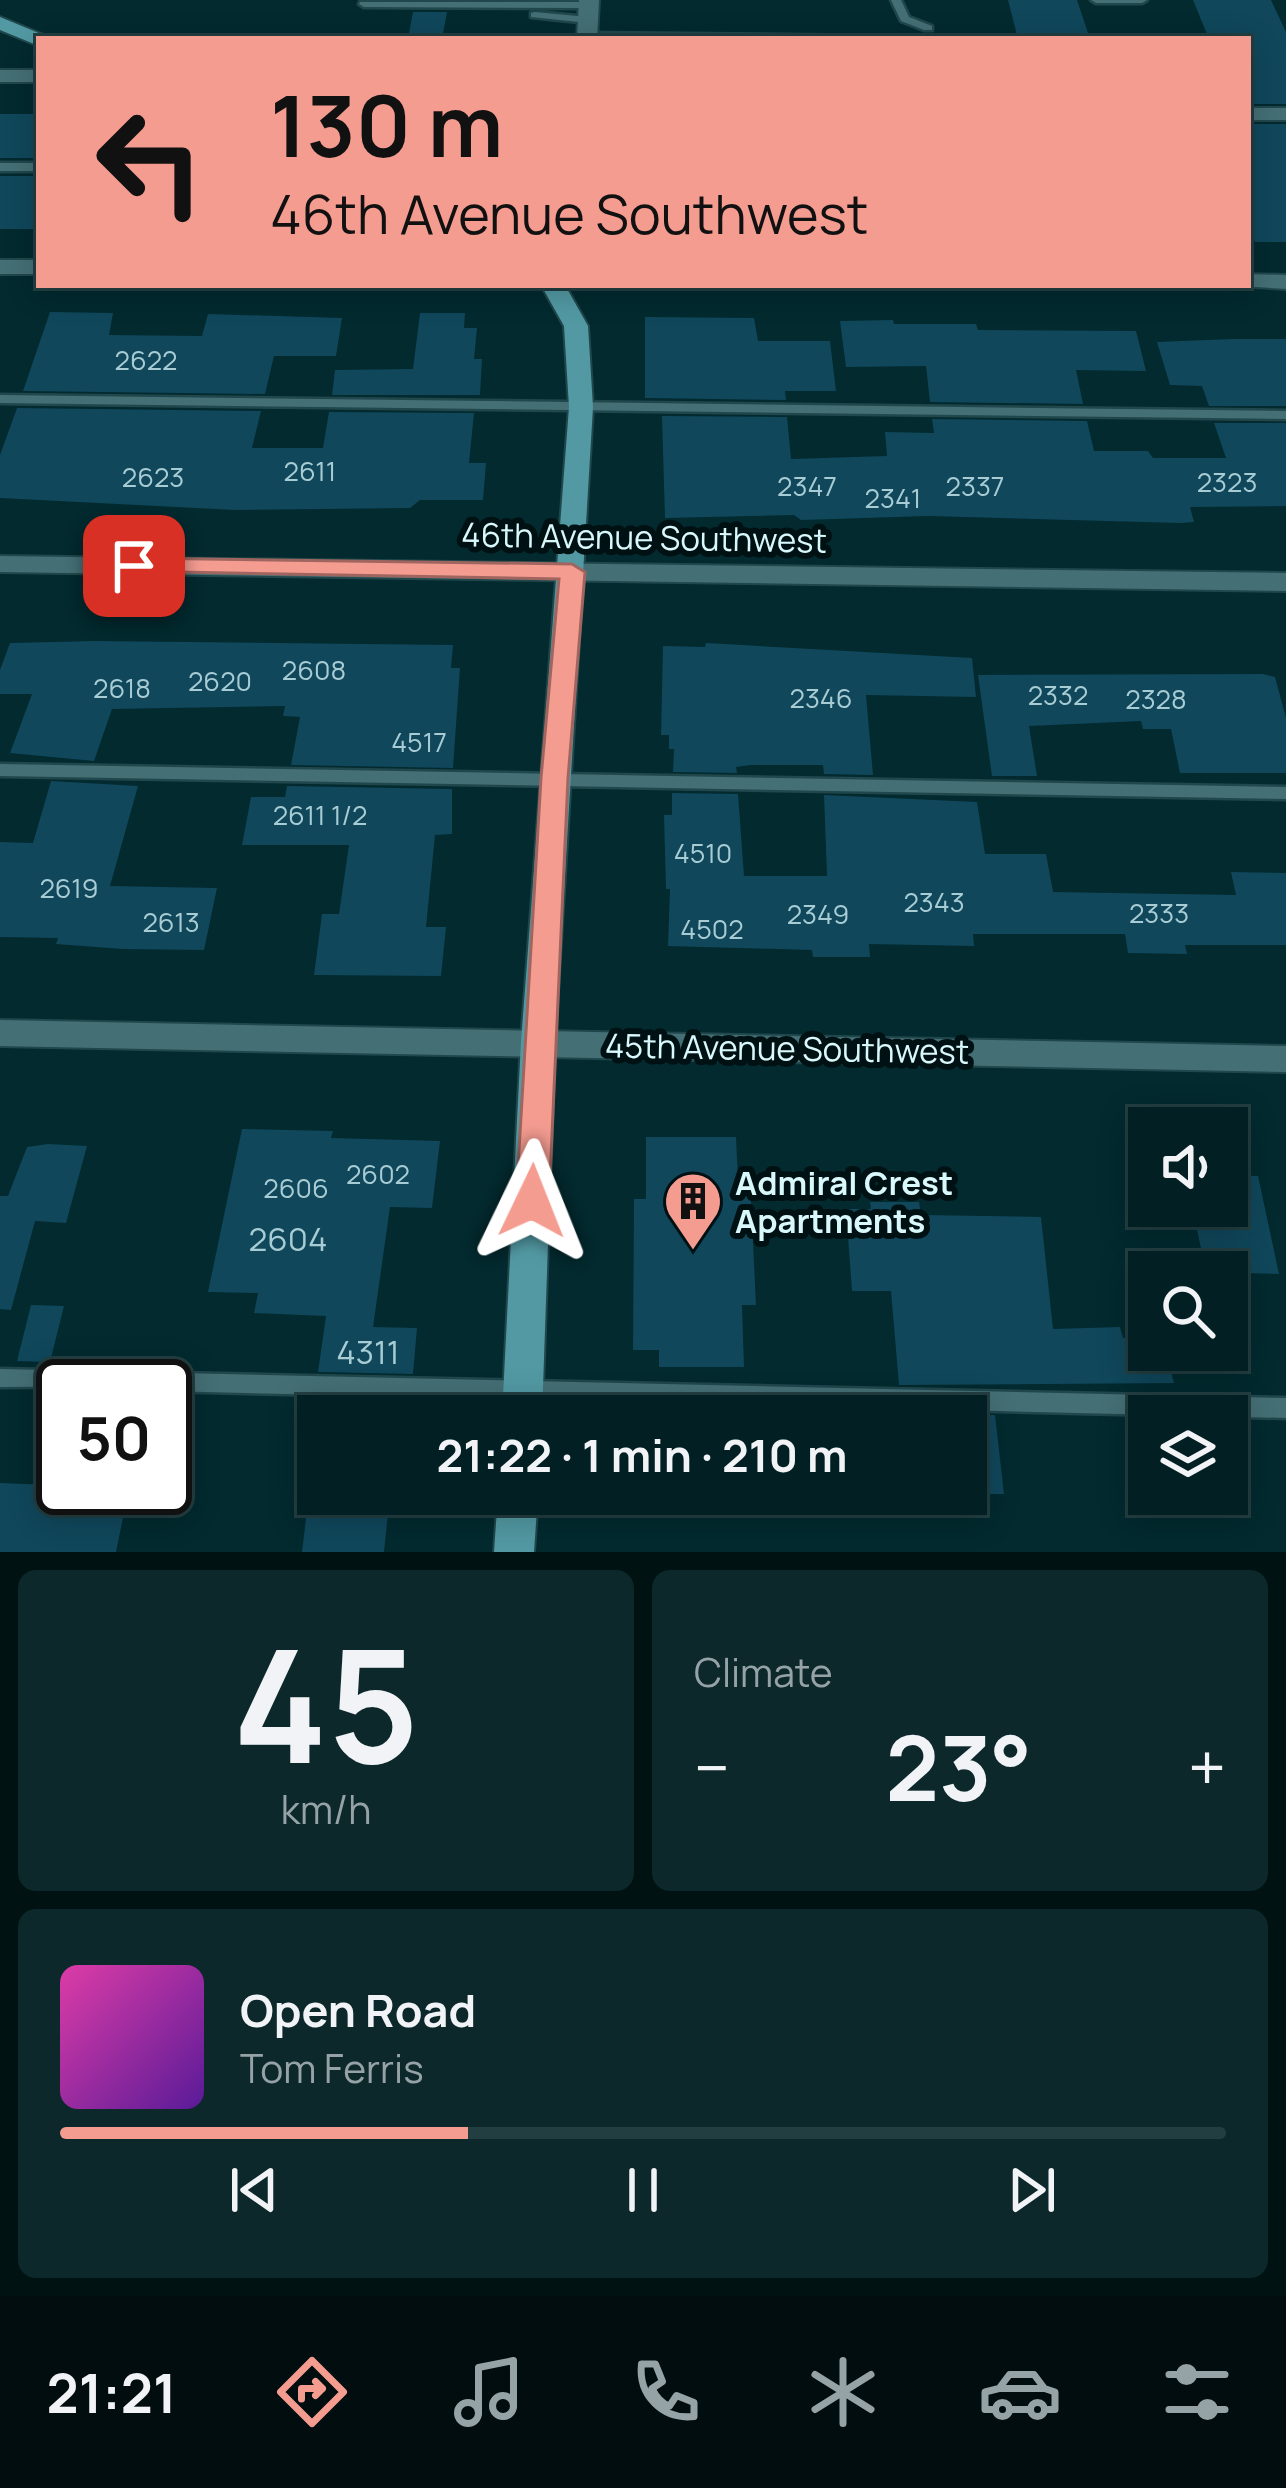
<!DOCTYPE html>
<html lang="en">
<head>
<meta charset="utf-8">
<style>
  :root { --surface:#022023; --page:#0c282b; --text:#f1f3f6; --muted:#96a3a6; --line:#233e41; --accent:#f59c91 }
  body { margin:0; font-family:Manrope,sans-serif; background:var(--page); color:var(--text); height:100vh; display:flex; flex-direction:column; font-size:45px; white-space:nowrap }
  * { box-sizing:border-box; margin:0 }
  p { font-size:39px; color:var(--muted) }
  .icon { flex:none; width:66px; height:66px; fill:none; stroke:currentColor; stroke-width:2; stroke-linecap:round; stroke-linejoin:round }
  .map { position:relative; height:1552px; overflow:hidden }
  .details { display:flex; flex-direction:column; gap:18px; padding:18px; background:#011213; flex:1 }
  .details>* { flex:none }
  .guide { position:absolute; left:36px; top:36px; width:1215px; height:252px; border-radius:0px; box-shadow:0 6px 30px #0003,0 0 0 3px var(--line); background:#f59c91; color:#111; overflow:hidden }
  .tools { position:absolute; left:1128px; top:1107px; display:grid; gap:24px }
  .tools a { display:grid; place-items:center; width:120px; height:120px; border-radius:0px; background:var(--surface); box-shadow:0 6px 30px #0003,0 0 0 3px var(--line); font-size:60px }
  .speed { position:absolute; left:36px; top:1359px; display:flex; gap:24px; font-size:60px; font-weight:700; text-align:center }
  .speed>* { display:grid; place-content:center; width:156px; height:156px; border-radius:50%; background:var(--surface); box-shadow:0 6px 30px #0003,0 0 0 3px var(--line); line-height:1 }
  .speed .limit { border:6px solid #111; border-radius:18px; background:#fff; color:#111 }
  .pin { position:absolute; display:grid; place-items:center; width:102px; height:102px; color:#fff; margin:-51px; border-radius:24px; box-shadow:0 6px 18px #0006 }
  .me { position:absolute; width:132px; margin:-66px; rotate:2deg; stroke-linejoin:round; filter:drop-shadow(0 0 9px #0008) }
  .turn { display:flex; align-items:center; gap:42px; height:252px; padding:0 36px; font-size:54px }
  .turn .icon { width:156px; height:156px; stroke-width:2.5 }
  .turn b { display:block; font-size:84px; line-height:102px }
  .big { font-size:90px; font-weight:700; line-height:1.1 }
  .details .widget { flex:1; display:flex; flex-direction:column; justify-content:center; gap:18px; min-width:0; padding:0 42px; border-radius:18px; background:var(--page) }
  .details .dial { align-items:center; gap:0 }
  .dial b { font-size:156px; line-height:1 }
  .song { display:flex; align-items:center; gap:36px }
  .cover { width:144px; height:144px; border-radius:18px; background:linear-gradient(135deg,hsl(320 70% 55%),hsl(270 70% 35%)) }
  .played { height:12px; border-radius:6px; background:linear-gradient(90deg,var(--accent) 35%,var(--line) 35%) }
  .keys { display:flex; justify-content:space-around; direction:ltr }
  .heat { display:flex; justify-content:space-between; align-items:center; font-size:66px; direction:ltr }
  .details .tiles { flex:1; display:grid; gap:18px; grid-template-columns:1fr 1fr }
  .widget:last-child { grid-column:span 2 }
  .trip { position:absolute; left:297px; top:1395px; width:690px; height:120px; border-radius:0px; background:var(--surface); box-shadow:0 6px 30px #0003,0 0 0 3px var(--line); font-weight:700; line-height:120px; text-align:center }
  .tabs { display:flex; height:192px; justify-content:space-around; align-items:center; background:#010d0e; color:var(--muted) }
  .tabs .icon { width:84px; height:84px }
  .tabs .on { color:var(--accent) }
  .tabs b { font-size:54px; color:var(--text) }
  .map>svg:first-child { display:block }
  .building { fill:#10475b }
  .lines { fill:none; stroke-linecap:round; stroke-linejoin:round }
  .service-casing { stroke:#20474c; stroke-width:5 }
  .minor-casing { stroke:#20474c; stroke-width:4 }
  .secondary-casing { stroke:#20474c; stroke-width:4 }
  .service { fill:#446f75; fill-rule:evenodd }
  .minor { fill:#446f75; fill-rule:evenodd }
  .secondary { fill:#5299a3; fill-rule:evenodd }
  .route { fill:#f59c91; stroke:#9f655e; stroke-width:3 }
  .labels { text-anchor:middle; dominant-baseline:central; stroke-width:12; stroke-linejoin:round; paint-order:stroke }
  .number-label { font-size:27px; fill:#a7ccd4 }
  .street-label { font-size:33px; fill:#d9f8fc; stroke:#001114 }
  .poi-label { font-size:33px; font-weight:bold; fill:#d9f8fc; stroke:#001114; text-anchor:start }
  .near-number-label { font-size:33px; fill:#a7ccd4 }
</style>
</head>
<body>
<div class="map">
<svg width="1286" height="1552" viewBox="0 0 1286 1552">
  <rect width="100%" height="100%" fill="#022a2f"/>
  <!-- building -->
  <path class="building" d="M1008,0h69l13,39h-72z
    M1193,0h78l15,32v72h-38v-65h-39z
    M413,12h34l-5,27h-34z
    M0,114h39v44h-39z
    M1248,124h38v118h-31l-7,-18z
    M0,176h39v53h-39z
    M50,312l63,1 -4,22 93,1 6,-22 134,4 -6,38h-62l-9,38 -242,-3z
    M420,313h45l-1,15h13l-3,31h8l-2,36h-148l3,-25 78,-1z
    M645,317l109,1 4,23h72l6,50h-51l1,9 -141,-2z
    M893,320l1,4h82l2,6 158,1 10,40 -70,-1 7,34 -153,-2 -4,-36 -80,1 -6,-46z
    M1232,339h54v67h-77l-7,-20 -32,-1 -13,-43z
    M17,408l244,3 -9,37h71l6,-36 145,1 -5,50h17l-3,37h-63l-10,8 -175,2 -235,-12v-43z
    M662,416l125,1 4,42 96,-3 -2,-24 49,1 -2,-14 155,2 7,30h54l5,7h73l-12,-35h72v83l-96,1 4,15 -14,1 -252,-7 -127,4 -7,-5 -129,3z
    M96,641l357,4 -2,23h9l-7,100 -162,-3 9,-48 -17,-1 2,-10 -173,3 -18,52 -84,-8 22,-59h-32v-24l10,-27z
    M706,643l266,15 4,39 -110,-2 7,80 -49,-1 -1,-9h-73l-14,2 1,6 -64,-1 1,-23h-5v-14h-8l2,-89 42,1z
    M1263,674l12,3 11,41v55h-106l-9,-44h-28l-2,-8 -112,5 8,50h-45l-14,-101z
    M51,781l87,5 -28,100 107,2 -13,62 -81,-1 -67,-5 2,-6 -58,-1v-95l33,1z
    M287,786l165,3v45l-17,1 -9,92h20l-5,49 -127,-1 8,-61h17l10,-69h-107l9,-48h34z
    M672,793l66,1 6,82h83l-3,-81 153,7 8,52h61l7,38 183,3 -5,-23 55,1v72h-101l2,9 -59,-1 -3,-19h-152l1,12 -105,-2 1,13h-57l-1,-7 -144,-4 2,-57h-4l-2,-74h8z
    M242,1129l91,2 -2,7 109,3 -8,67 -42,-1 -17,120 44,1 -4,46 -95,-2 8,-56 -72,-3 4,-20 -50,-1z
    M646,1137h90l2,43h12l6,125h-14l2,62h-85v-17h-26l1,-151h12z
    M48,1144l39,2 -21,77 -31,-2 -24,89 -11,-1v-113h8l19,-49z
    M1227,1175l31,1 21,98 -73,-2 -14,-66h35z
    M870,1202h49l2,13 120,2 12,112 67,-2 3,11h26v12h16l9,33 -275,2 -8,-94h-39l-6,-82h25z
    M31,1305l33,1 -14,56 -33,-1z
    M324,1399l75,2 -1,15h-76z
    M966,1415h29l9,79h-38z
    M0,1483l129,5 -13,64h-116z
    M309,1494h81l-6,58h-82z"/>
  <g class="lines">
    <!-- service casing -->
    <g class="service-casing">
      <path id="service" d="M891,0h10l8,17 23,9v4h-8l-23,-9z
        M1091,0h56l-5,3h-46z
        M360,2h229l5,3 -5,3 -225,-1 -5,-3z
        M535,12l53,5 5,3 -5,3 -57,-6v-4z
        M587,33l285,3 5,3 -294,-1 -1,-2z
        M0,163h39v8h-39z
        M0,395l1286,16v8l-1286,-16z
        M0,764l1286,23v12l-1286,-23z
        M0,1369l1286,29v20l-1121,-27v-5l-165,1z"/>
    </g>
    <!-- minor casing -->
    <g class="minor-casing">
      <path id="minor" d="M579,0h20l-2,39h-20z
        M0,70h39v12h-39z
        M1248,108h38v12h-38z
        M0,260h39v14h-39z
        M1248,274l38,1v14l-46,-3 8,-1z
        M0,556l1286,17v18l-1286,-19z
        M0,1020l1286,26v26l-1286,-26z"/>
    </g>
    <!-- secondary casing -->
    <g class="secondary-casing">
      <path id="secondary" d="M0,17l46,19 2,3h-9v7l-39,-16z
        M541,285h24l23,41 5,81 -38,635 -13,374h-40l19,-374 48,-635 -5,-81z
        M498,1494h40l-4,58h-40z"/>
    </g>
    <!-- service -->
    <use href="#service" class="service"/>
    <!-- minor -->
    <use href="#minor" class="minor"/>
    <!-- secondary -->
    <use href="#secondary" class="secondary"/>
  </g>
  <!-- route -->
  <path class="route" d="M134,558l438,6 13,8 -17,206 -19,423 -5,9 -12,4 -11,-4 -5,-9 25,-423 18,-199 -434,-8 -3,-5z"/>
  <!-- icons -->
  <defs>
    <g id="building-pin" transform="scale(3)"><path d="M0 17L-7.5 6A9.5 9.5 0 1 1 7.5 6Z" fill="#f59c91" stroke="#001114"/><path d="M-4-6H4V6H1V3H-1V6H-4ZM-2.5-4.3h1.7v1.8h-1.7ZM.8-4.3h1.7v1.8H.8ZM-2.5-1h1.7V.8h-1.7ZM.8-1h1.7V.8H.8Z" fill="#111"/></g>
  </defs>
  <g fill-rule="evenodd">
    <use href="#building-pin" x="693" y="1201"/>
  </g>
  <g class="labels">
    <!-- number labels -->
    <g class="number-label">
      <text x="146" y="359">2622</text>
      <text x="310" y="470">2611</text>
      <text x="153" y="476">2623</text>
      <text x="1227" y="481">2323</text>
      <text x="807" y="485">2347</text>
      <text x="975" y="485">2337</text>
      <text x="893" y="497">2341</text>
      <text x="314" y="669">2608</text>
      <text x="220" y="680">2620</text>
      <text x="122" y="687">2618</text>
      <text x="1058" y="694">2332</text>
      <text x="821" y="697">2346</text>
      <text x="1156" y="698">2328</text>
      <text x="419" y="741">4517</text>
      <text x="320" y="814">2611 1/2</text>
      <text x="703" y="852">4510</text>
      <text x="69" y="887">2619</text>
      <text x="934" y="901">2343</text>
      <text x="1159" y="912">2333</text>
      <text x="818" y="913">2349</text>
      <text x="171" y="921">2613</text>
      <text x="712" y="928">4502</text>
      <text x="378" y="1173">2602</text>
      <text x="296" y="1187">2606</text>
    </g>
    <!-- street labels -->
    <g class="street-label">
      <text transform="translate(644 537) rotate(1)">46th Avenue Southwest</text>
      <text transform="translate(787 1048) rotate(1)">45th Avenue Southwest</text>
    </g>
    <!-- poi labels -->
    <g class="poi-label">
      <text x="735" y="1182">Admiral Crest<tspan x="735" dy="38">Apartments</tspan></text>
    </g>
    <!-- near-number labels -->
    <g class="near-number-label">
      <text x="288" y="1238">2604</text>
      <text x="368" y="1351">4311</text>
    </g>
  </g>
</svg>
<div class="tools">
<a><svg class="icon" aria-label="sound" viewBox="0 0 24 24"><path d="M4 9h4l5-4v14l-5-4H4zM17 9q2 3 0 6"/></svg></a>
<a><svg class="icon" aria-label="search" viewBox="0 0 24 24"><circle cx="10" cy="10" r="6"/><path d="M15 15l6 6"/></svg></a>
<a><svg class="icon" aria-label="layers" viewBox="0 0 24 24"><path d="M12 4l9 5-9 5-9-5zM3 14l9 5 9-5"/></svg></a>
</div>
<div class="speed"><div class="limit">50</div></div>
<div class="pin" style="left:134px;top:566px;background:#d93025"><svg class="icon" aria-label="arrive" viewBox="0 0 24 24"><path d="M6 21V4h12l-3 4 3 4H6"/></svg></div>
<svg class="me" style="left:532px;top:1201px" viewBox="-20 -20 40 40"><path d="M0-17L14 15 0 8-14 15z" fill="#f59c91" stroke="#fff" stroke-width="4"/></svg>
<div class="trip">21:22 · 1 min · 210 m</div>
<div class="guide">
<div class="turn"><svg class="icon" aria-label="left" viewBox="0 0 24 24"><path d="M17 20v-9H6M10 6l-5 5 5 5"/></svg><div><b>130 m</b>46th Avenue Southwest</div></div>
</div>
</div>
<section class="details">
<div class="tiles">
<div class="widget dial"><b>45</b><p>km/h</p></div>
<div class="widget"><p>Climate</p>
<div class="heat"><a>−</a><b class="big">23°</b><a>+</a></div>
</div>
<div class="widget">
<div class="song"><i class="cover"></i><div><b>Open Road</b><p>Tom Ferris</p></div></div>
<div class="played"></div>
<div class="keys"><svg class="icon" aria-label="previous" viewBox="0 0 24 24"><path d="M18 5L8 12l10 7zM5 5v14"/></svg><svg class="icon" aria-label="pause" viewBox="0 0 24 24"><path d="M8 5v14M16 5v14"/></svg><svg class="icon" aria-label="next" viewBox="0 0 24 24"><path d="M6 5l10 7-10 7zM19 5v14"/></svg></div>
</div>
</div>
</section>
<nav class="tabs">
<b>21:21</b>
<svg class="icon on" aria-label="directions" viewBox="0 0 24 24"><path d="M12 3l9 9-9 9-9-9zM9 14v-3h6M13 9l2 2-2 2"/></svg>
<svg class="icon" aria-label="music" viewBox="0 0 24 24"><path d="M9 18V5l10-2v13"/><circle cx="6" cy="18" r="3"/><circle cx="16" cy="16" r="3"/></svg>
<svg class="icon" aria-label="phone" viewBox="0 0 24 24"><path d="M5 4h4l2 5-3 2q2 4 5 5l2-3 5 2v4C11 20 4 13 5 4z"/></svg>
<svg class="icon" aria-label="climate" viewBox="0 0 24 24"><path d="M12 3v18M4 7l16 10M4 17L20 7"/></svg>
<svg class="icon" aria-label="car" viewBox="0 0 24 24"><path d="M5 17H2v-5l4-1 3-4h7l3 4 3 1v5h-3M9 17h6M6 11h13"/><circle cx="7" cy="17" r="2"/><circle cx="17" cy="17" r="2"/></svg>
<svg class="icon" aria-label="filters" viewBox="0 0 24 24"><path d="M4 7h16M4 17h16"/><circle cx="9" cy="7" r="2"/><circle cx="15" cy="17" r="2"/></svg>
</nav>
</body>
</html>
